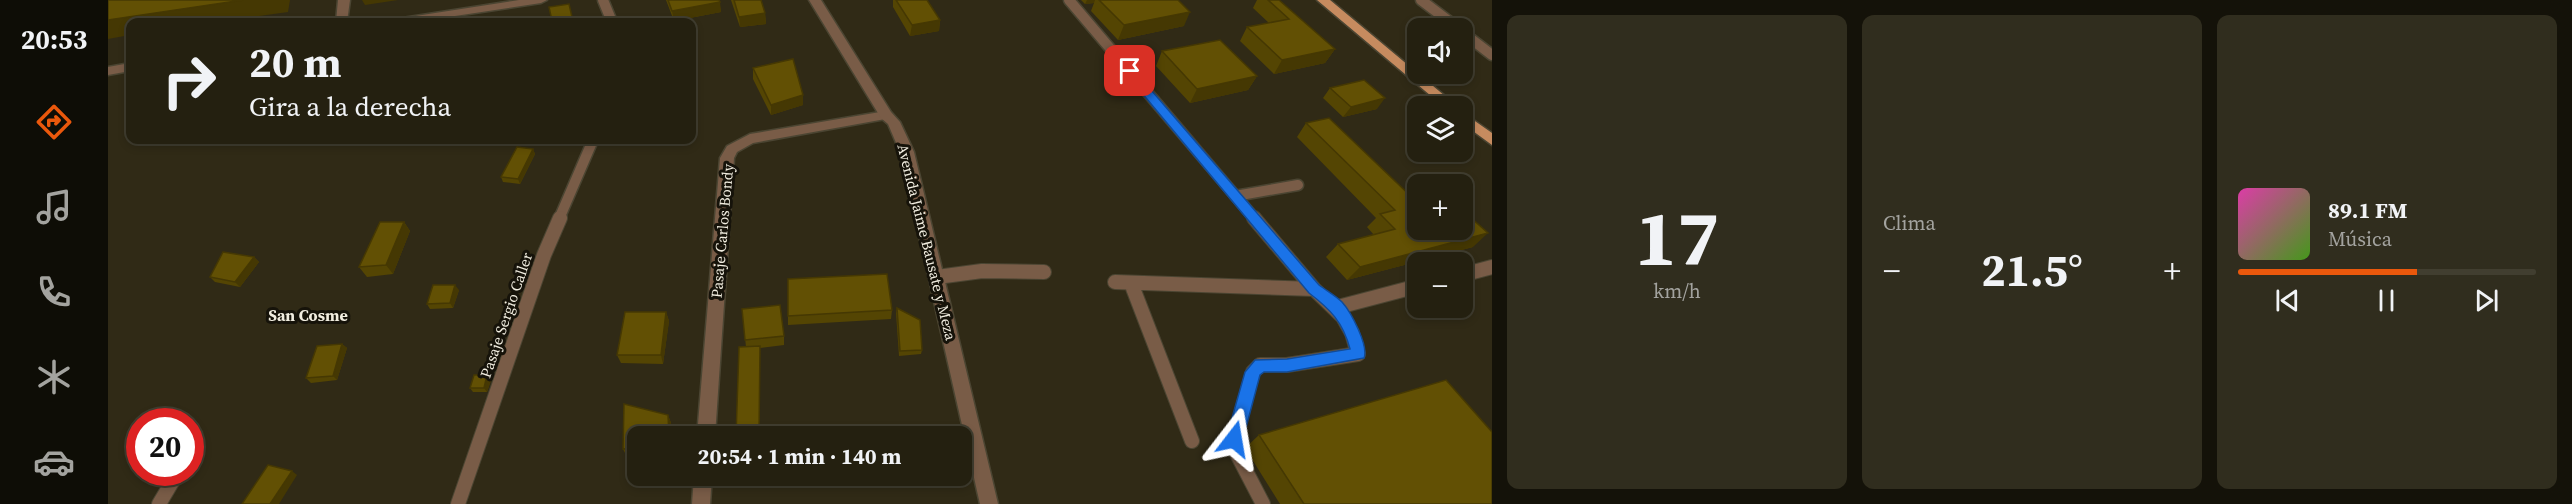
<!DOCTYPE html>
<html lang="es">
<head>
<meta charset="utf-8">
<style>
  :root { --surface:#242010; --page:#302d1e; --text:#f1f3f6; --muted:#a3a39f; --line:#413e30; --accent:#ea580c }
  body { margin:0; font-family:"Source Serif 4",serif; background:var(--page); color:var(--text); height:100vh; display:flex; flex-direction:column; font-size:22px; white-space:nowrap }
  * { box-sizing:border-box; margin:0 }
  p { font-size:20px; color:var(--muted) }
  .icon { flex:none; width:33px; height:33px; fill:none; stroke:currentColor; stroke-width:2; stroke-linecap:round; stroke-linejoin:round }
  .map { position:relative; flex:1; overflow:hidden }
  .side { display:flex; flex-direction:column; gap:15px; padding:15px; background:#141209; width:1080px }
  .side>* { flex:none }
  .guide { position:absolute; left:18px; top:18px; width:570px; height:126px; border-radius:12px; box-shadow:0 3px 9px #0003,0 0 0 2px var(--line); background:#242010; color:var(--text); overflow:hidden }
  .buttons { position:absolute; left:1299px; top:18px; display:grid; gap:12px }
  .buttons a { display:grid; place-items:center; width:66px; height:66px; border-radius:12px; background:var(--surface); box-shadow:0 3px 9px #0003,0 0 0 2px var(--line); font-size:30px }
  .speed { position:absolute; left:18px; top:408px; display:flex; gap:12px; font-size:30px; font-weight:700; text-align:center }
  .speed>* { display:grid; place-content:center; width:78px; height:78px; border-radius:50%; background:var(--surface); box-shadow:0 3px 9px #0003,0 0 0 2px var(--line); line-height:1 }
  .speed .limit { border:9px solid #d22; background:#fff; color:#111 }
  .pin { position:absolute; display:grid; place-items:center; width:51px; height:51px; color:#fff; margin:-26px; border-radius:12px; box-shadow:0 3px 9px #0006 }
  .me { position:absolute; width:66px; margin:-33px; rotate:14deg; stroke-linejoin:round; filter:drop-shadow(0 0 4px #0008) }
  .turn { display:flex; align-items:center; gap:21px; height:126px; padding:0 24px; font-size:27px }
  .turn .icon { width:78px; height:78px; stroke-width:2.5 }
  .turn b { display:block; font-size:42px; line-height:51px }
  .big { font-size:45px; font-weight:700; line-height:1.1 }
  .side .tile { flex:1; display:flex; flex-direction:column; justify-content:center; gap:9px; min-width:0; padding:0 21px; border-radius:12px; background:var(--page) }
  .side .dial { align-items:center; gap:0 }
  .dial b { font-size:78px; line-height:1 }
  .song { display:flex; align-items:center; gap:18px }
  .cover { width:72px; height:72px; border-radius:9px; background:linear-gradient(135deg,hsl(320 70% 55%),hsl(100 70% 35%)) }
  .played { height:6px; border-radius:3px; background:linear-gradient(90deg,var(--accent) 60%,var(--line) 60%) }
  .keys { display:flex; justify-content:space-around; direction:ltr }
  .heat { display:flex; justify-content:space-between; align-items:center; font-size:33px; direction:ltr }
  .side .tiles { flex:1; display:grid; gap:15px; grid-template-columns:repeat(3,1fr) }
  .trip { position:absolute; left:519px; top:426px; width:345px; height:60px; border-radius:12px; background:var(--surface); box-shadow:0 3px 9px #0003,0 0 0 2px var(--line); font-weight:700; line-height:60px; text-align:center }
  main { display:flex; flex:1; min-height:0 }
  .tabs { display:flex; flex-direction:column; width:108px; justify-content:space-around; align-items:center; background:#0e0d06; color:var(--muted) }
  .tabs .icon { width:42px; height:42px }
  .tabs .active { color:var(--accent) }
  .tabs b { font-size:27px; color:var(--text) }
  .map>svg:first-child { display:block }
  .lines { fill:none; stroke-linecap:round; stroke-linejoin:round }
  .service-far1-casing { stroke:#4b4532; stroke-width:13 }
  .service-casing { stroke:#4b4532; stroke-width:16 }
  .pedestrian-casing { stroke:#4b4532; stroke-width:3 }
  .minor-casing { stroke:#4b4532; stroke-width:3 }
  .tertiary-casing { stroke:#4b4532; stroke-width:3 }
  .primary-casing { stroke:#4b4532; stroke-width:3 }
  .service-far1 { stroke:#795c47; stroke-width:10 }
  .service { stroke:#795c47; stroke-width:14 }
  .pedestrian { fill:#795c47; fill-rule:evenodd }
  .minor { fill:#795c47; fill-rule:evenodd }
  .tertiary { fill:#795c47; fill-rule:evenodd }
  .primary { fill:#c68b5f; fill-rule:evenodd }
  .wall { fill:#544503 }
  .shaded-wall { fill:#453803 }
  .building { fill:#625004; stroke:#453803; stroke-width:1.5 }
  .route { fill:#1a73e8; stroke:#114b97; stroke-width:1.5 }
  .labels { text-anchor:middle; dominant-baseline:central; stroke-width:6; stroke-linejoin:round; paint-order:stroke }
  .street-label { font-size:15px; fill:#f1ede0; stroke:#16130a }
  .neighbourhood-label { font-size:16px; font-weight:bold; fill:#f1ede0; stroke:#16130a }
</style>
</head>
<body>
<main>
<nav class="tabs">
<b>20:53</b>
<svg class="icon active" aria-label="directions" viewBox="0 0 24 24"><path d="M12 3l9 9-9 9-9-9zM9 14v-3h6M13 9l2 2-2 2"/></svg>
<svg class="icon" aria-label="music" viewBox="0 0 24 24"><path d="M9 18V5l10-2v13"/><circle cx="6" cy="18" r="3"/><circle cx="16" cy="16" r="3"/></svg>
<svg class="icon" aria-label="phone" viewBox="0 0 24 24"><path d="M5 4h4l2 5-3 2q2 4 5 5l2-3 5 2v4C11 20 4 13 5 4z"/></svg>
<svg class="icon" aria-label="climate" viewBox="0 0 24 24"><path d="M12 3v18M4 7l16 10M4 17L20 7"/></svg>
<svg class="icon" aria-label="car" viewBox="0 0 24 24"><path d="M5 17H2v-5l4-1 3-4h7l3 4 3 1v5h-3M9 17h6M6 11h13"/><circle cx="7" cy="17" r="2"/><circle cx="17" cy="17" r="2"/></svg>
</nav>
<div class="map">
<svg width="1384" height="504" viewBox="0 0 1384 504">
  <rect width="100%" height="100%" fill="#302a16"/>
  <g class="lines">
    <!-- service-far1 casing -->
    <g class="service-far1-casing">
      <path id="service-far1" d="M495,0l9,22
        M961,0l186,219
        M1313,0l37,28
        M1354,32l30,23
        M1127,196l63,-11
        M451,219l34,-79"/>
    </g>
    <!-- service casing -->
    <g class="service-casing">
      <path id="service" d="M1146,218l60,71 29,28 9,16 6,21 -71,11h-27l-7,7 -19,67 3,15 26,50
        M1354,275l30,-8
        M829,277l45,-6 62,1
        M1007,282l199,7
        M1023,283l61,158
        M1230,307l80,-21
        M51,504l19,-32
        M350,504l86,-249 16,-37"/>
    </g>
    <!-- pedestrian casing -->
    <g class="pedestrian-casing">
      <path id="pedestrian" d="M230,0h12l-3,22h-11z"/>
    </g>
    <!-- minor casing -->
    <g class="minor-casing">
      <path id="minor" d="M778,111l6,4 -1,3 -138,25 -16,9 -3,6 -19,278h-18l23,-278 7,-12 23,-12z
        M586,476h18l-2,28h-18z"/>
    </g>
    <!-- tertiary casing -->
    <g class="tertiary-casing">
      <path id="tertiary" d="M411,0h28l-6,3 -126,19h-25l6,-3z
        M701,0h12l70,112 9,10 14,30 84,352h-18l-80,-352 -12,-28 -7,-6z
        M22,63v8l-22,4v-8z"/>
    </g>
    <!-- primary casing -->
    <g class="primary-casing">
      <path id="primary" d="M1209,0h13l127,106h-14z
        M1354,112l30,21v12l-30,-22z"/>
    </g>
    <!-- service-far1 -->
    <use href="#service-far1" class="service-far1"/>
    <!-- service -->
    <use href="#service" class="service"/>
    <!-- pedestrian -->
    <use href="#pedestrian" class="pedestrian"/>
    <!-- minor -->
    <use href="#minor" class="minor"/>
    <!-- tertiary -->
    <use href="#tertiary" class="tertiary"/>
    <!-- primary -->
    <use href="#primary" class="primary"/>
  </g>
  <!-- wall -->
  <path class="wall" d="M558,0h53l2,12 -47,9z
    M623,0h30l4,13 1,11 -26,3z
    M785,0h34l13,20 -1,11 -29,5 -17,-29z
    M973,0h97l6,26 -66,14 -27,-29 3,-8 -9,1z
    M1149,0h22l56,49 -10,14 -51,11 -34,-33 7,-14 22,-4 -16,-15z
    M1054,51l95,25 -9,14 -58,13 -34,-37z
    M645,68l50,37 -32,10 -18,-36z
    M1222,88l47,21 -34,8 -20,-19z
    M1198,123l110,78 57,46 -126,33 -21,-23 12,-13 36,-9 -7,-8 9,-9 -79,-81z
    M425,149l2,5 -15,30 -17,-2 -2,-5z
    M296,222l6,9 -17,43 -26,3 -8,-10z
    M146,257l5,5 -19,25 -25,-5 -5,-5z
    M680,279l104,31 -1,9 -103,6z
    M351,290l-6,18 -23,1 -3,-5z
    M789,308l25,42 -1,4 -22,2 -3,-43z
    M634,309l42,27v9l-24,3v7l-24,81 10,-89z
    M558,312l3,9 -6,43 -42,-1 -4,-8z
    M234,344l5,4 -10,32 -26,3 -5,-5z
    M383,380l-4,12h-14l-3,-4z
    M516,404l44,11 3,8v13h-33v20l-11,1 -4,-8z
    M1151,435l233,69h-212l-35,-56z"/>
  <!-- shaded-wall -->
  <path class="shaded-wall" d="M135,0h47l-2,12 -72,10h-86v13l-22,4v-19z
    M254,0h36l-33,5z
    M979,0h8l-1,3 -9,1z
    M612,2l1,10 -47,9 -2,-10z
    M461,4l4,18h-21v-1z
    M1082,12l-6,14 -66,14 6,-15z
    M657,13l1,11 -26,3 -1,-10z
    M832,20l-1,11 -29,5 2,-11z
    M1227,49l-10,14 -51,11 8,-14z
    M1149,76l-9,14 -58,13 7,-14z
    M695,95v10l-32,10v-10z
    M1277,98l-8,11 -34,8 8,-10z
    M425,149l2,5 -15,30 -2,-5z
    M296,222l6,9 -17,43 -7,-9z
    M1380,233l-15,14 -126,33 13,-13z
    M146,257l5,5 -19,25 -5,-5z
    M347,285l4,5 -6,18 -3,-5z
    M558,312l3,9 -6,43 -2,-9z
    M234,344l5,4 -10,32 -4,-4z
    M379,375l4,5 -4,12 -3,-4z
    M560,415l3,8v13h-2z
    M184,471l5,4 -18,29h-9z"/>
  <!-- building -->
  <path class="building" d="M0,0h135l-135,20z
    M560,0h51l1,2 -48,9z
    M626,0h27l4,13 -26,4z
    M788,0h31l13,20 -28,5z
    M991,0h79l12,12 -66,13z
    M1160,0h11l56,49 -53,11 -35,-33 42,-8z
    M461,4l3,13 -20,4 -3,-14z
    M1112,40l37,36 -60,13 -35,-38z
    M685,59l10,36 -32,10 -18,-37z
    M1256,80l21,18 -34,9 -21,-19z
    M1221,118l87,83 2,-1v30h44v-20l26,23 -128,34 -22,-23 57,-15 -15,-15 15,-4 -89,-87z
    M409,147l16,2 -15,30 -17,-2z
    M272,222h24l-18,43 -27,2z
    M115,252l31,5 -19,25 -25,-5z
    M779,274l5,36 -104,6v-37z
    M325,285h22l-5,18 -23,1z
    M672,305l4,31 -39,4 -3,-31z
    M789,308l23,12 2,30 -22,1z
    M517,312h41l-5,43h-44z
    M234,344l-9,32 -27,2 11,-32z
    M652,346l-1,87 20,1v2h-43l3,-89z
    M366,375h13l-3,13h-14z
    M1338,380l46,52v72h-188l-45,-69z
    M516,404l44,11 1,21h-31v12l-15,1z
    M160,465l24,6 -22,33h-28z"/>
  <!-- route -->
  <path class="route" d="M1022,68l3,1 186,216c8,6 17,11 23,17 9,10 27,44 22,56l-77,14h-23l-4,3 -17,64 -3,5 -6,3 -5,-3 -3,-5 19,-67 10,-12 32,-1 63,-10c-7,-27 -20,-40 -41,-56l-183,-219 -2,-3z"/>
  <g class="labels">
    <!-- street labels -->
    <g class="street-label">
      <text transform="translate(614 231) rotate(-85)">Pasaje Carlos Bondy</text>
      <text transform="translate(819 242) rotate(76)">Avenida Jaime Bausate y Meza</text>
      <text transform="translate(398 315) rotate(-71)">Pasaje Sergio Caller</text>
    </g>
    <!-- neighbourhood labels -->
    <g class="neighbourhood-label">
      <text x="200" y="315">San Cosme</text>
    </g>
  </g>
</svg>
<div class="buttons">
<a><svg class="icon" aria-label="sound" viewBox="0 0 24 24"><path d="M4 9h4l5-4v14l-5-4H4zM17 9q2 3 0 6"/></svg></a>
<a><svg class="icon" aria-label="layers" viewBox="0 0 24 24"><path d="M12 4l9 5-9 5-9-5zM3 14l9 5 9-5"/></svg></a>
<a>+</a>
<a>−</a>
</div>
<div class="speed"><div class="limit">20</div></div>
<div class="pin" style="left:1022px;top:71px;background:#d93025"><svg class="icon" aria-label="arrive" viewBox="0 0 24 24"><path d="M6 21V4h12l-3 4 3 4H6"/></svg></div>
<svg class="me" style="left:1126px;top:439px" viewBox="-20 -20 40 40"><path d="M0-17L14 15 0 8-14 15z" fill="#1a73e8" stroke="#fff" stroke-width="4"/></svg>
<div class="trip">20:54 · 1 min · 140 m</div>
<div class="guide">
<div class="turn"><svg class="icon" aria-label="right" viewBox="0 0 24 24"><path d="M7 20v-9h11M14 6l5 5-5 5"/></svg><div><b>20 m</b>Gira a la derecha</div></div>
</div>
</div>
<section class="side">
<div class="tiles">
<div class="tile dial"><b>17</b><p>km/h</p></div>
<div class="tile"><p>Clima</p>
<div class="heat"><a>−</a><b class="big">21.5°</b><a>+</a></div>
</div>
<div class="tile">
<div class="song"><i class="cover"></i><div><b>89.1 FM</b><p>Música</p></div></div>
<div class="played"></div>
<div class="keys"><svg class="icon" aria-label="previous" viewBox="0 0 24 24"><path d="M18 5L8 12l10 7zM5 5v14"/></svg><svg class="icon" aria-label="pause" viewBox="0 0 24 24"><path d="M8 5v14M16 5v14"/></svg><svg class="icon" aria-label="next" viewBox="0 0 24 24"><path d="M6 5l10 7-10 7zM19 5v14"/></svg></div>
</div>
</div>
</section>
</main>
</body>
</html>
